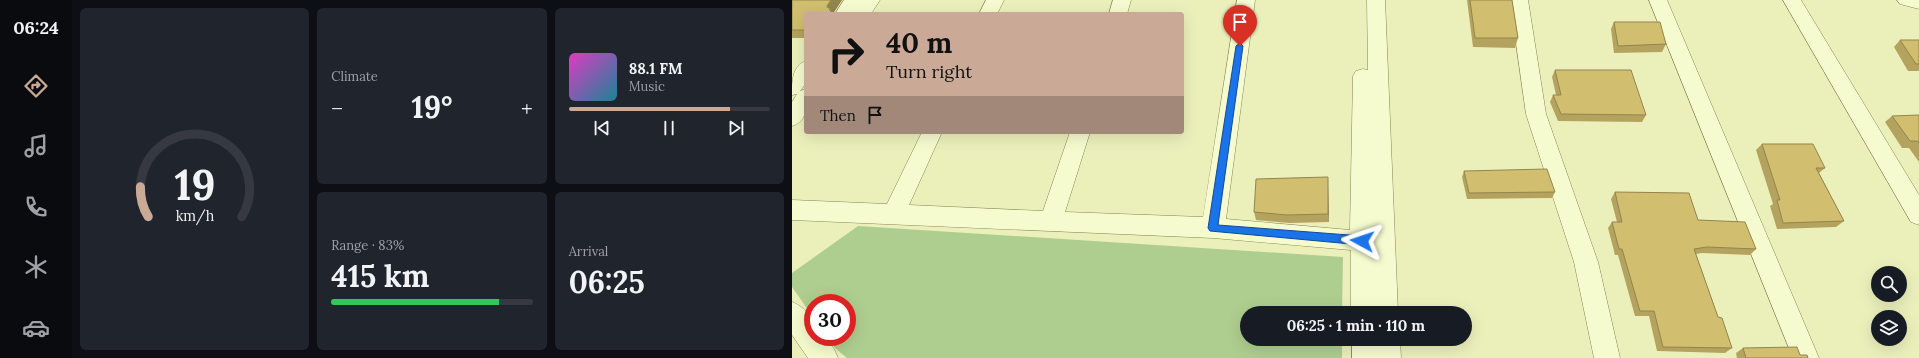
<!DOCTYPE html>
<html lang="en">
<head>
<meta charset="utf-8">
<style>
  :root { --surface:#171b24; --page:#20242c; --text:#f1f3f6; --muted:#9ea1a6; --line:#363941; --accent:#caaa96 }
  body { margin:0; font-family:Lora,serif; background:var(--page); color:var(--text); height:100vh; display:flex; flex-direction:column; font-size:15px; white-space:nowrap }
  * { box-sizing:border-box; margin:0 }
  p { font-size:13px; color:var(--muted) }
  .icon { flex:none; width:22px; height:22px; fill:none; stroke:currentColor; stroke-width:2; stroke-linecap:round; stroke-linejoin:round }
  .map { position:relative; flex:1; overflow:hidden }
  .sheet { display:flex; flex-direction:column; gap:8px; padding:8px; background:#0d0f14; width:720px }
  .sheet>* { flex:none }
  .guide { position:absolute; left:12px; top:12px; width:380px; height:122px; border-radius:4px; box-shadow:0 4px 16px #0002; background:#caaa96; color:#111; overflow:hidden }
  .fabs { position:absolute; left:1079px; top:266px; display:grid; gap:8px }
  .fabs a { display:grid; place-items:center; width:36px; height:36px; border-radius:50%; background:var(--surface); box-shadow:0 4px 16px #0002; font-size:20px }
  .speed { position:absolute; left:12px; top:294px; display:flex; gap:8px; font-size:20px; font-weight:700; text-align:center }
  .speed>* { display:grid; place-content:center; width:52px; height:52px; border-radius:50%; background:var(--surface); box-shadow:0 4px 16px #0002; line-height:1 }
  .speed .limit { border:6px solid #d22; background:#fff; color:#111 }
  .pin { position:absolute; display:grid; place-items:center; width:34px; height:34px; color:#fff; margin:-41px -17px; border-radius:50% 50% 50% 0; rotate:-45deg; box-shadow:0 0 4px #0007 }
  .pin .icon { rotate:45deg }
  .me { position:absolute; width:44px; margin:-22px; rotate:275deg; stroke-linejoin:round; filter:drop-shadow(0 0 3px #0008) }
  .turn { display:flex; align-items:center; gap:14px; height:84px; padding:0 16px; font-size:18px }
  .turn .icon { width:52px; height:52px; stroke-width:2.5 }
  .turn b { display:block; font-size:28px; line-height:34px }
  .then { display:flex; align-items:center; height:38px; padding:0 16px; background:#0003; gap:8px; font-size:15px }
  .big { font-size:30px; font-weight:700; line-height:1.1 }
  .sheet .widget { flex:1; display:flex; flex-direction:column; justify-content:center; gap:6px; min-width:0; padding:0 14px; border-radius:6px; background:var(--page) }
  .sheet .dial { align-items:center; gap:0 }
  .dial svg { height:104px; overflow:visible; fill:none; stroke:var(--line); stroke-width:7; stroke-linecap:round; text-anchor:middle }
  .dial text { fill:var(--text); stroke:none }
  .song { display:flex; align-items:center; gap:12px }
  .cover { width:48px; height:48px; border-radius:6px; background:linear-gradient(135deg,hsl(310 70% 55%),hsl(190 70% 35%)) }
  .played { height:4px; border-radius:2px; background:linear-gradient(90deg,var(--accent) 80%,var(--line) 80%) }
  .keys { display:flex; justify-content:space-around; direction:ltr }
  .heat { display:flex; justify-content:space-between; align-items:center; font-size:22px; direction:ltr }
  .charge { height:6px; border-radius:3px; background:linear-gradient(90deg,#34c759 83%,var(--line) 0) }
  .sheet .tiles { flex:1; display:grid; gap:8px; grid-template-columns:repeat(3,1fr) }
  .widget:first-child { grid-row:span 2 }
  .trip { position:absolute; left:448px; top:306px; width:232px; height:40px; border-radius:20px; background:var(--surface); box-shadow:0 4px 16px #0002; font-weight:700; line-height:40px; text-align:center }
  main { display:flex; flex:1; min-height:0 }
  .tabs { display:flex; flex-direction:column; width:72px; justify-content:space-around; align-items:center; background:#090b0e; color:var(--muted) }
  .tabs .icon { width:28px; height:28px }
  .tabs .selected { color:var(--accent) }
  .tabs b { font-size:18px; color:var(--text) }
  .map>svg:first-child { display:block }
  .green { fill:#aece8f }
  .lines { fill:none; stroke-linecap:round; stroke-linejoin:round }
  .street-casing { stroke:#888454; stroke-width:1 }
  .street { fill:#f6fbcf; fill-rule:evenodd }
  .wall { fill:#b4a35f }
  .shaded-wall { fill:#92854e }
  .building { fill:#d1be6f; stroke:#92854e }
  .route { fill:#1a73e8; stroke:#114b97 }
</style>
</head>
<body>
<main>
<nav class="tabs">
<b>06:24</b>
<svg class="icon selected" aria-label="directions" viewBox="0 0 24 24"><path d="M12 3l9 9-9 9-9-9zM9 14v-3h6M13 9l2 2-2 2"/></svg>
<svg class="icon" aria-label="music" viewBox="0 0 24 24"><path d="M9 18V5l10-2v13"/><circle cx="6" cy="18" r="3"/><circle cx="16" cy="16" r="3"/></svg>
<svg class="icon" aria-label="phone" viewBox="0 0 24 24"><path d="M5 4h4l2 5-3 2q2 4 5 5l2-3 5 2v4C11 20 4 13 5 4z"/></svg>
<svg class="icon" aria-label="climate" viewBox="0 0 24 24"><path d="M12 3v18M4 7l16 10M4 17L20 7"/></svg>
<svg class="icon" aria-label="car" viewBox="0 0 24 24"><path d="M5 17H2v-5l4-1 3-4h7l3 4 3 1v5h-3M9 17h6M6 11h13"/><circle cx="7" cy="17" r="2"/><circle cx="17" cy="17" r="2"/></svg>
</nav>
<section class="sheet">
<div class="tiles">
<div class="widget dial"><svg viewBox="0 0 100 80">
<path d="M14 69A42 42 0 1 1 86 69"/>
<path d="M14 69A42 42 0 0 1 8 46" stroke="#caaa96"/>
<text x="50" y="56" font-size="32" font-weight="700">19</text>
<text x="50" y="72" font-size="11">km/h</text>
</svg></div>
<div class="widget"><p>Climate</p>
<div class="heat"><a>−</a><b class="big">19°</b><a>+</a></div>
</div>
<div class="widget">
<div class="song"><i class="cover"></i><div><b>88.1 FM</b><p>Music</p></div></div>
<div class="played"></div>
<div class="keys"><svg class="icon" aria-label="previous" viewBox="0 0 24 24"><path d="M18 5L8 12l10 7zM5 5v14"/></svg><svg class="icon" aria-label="pause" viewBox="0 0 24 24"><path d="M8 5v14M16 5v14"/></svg><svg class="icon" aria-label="next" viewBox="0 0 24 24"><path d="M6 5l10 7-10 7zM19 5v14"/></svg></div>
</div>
<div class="widget"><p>Range · 83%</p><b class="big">415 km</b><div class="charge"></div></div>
<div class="widget"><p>Arrival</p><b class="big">06:25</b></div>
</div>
</section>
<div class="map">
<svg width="1127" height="358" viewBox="0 0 1127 358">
  <rect width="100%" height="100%" fill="#ebf0bb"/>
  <!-- green -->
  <path class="green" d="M66,226l485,31 -1,56h-95v26h95v19h-495l-12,-10 -7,-11h19v-34h-34v14l-21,-30v-14z"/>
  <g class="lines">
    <!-- street casing -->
    <g class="street-casing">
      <path id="street" d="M52,0h18l-1,2 1,-2h18l-9,14h-36z
        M194,0h18l-7,14h-18z
        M321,0h18l-4,14h-18z
        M445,0h18l-29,219 124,11 3,-154 3,-5 7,-2 5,1 -1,-70h18l13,313h-47v-63l-138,-12 -421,-18v-20l95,4 35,-72h20l-33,73 134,6 27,-79h20l-25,80 138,5z
        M718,0h18l18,114 52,148 22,96h-26l-20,-96 -48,-148z
        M857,0h18l152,358h-26z
        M991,0h18l118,195v30l-8,-3z
        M1105,0h22v9l-19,-5z
        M14,61v22l-6,8 6,-2c0,15 3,32 -14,37v-24l5,-8 -5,1c0,-14 0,-29 14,-34z
        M0,302c17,7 21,18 21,35h11l10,12 4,9h-30l-16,-23z
        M560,339h48l1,19h-49z"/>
    </g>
    <!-- street -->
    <use href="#street" class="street"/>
  </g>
  <!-- wall -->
  <path class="wall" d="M0,0h50l-8,12 -28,2v24h-14z
    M675,0h45l6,38 -3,10 -42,-1z
    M822,22l52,22 -4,8 -48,1 -3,-24z
    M1108,40h19v31h-11l-14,-24z
    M763,70l91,45 -4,7 -84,-1 -8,-19 3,-7h3l-4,-18z
    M1127,115v47l-10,-14h-7l-17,-26 7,-6z
    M970,144l63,24 -6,5 25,48 -8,6 -59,2 -7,-23 3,-2 -17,-54z
    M672,171l91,21 -3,6 -85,1 -5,-22z
    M536,177l1,45 -40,1 -33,-3 -2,-8z
    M823,192l83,28 58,29 -6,6 -48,-2 -6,1 22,63 14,31 -7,5 -68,-2 -8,-35h-14l-17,-61h-3l-7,-27 4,-6h5l-6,-23z
    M951,348l57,7 8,3h-71l-1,-5z"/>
  <!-- shaded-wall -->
  <path class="shaded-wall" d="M39,0h11l-8,12 2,2h-7l-2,-8z
    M536,177v9l1,36 -1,-8z"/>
  <!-- building -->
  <path class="building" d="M0,0h39l-4,6 1,2h3l-2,2h3l-3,4h-23v16h-14z
    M678,0h42l6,38h-43z
    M822,22h46l6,22 -48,2z
    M1108,40h19v24h-3z
    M763,70h76l15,45 -85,-1 -8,-19h8z
    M1127,115v28l-2,-2h-7l-18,-25z
    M970,144h51l12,24h-9l28,53 -61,2 -6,-23h3z
    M755,169l8,23 -86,1 -5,-22z
    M536,177v37l-41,1 -33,-3 2,-33z
    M823,192l74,1 9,27 47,2 11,27 -49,-2 -13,2 24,68 4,1 10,30 -69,-1 -9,-36h-14l-18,-62h-3l-7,-27h10z
    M1005,347l3,8h7l1,3h-62l-3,-10z"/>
  <!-- route -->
  <path class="route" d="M448,43l3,3 -25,179 144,11 5,5 -1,3 -4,1 -152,-14 -2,-3 28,-182z"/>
</svg>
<div class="fabs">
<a><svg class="icon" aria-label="search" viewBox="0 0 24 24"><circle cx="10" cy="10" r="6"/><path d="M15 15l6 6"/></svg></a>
<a><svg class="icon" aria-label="layers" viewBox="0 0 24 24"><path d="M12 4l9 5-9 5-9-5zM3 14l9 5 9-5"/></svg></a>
</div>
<div class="speed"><div class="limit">30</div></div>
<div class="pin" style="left:448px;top:46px;background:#d93025"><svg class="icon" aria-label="arrive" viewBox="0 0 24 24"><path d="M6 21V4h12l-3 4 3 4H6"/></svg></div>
<svg class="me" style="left:570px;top:241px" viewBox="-20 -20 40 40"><path d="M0-17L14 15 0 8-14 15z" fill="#1a73e8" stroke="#fff" stroke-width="4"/></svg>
<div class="trip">06:25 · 1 min · 110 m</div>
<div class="guide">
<div class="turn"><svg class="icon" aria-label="right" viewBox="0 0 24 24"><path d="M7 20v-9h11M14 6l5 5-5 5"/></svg><div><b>40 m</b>Turn right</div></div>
<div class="then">Then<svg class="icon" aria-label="arrive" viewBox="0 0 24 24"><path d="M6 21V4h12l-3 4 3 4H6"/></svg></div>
</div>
</div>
</main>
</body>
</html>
